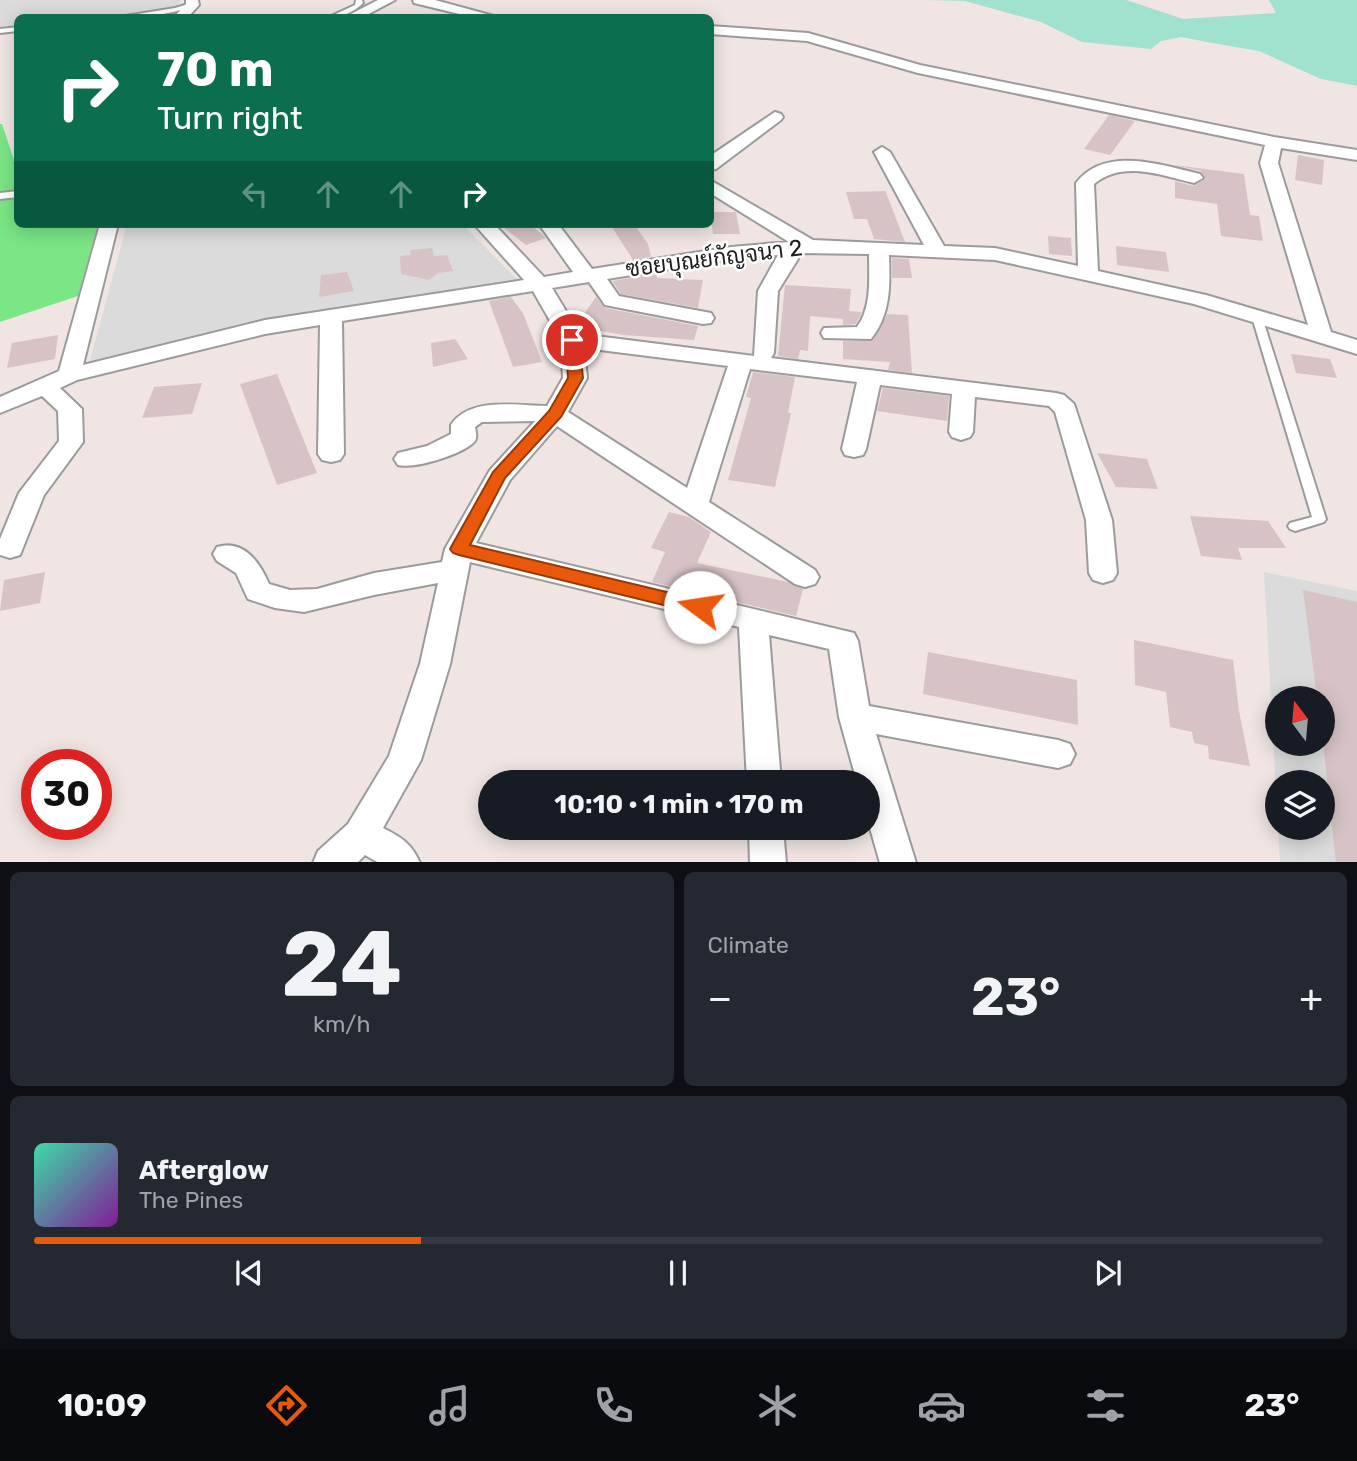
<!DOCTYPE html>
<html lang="en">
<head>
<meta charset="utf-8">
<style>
  :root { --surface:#171b24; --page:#242831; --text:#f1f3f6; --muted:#9ea1a6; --line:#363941; --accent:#ea580c }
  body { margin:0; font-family:Rubik,Sarabun,sans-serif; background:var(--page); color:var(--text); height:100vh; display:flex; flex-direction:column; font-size:26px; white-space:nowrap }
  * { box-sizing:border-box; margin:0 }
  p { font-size:23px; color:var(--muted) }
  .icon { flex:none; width:38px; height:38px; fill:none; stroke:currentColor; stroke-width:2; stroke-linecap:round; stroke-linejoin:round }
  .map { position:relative; height:862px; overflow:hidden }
  .details { display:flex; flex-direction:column; gap:10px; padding:10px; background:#0d0f14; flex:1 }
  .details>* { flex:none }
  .top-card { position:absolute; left:14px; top:14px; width:700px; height:214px; border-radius:10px; box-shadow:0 4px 18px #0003; background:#0b6e4f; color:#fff; overflow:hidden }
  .needle { width:46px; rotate:344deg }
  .controls { position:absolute; left:1265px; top:686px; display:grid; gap:14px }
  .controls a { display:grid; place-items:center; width:70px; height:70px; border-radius:50%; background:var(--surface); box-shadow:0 4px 18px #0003; font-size:35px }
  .speed { position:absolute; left:21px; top:749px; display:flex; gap:14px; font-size:35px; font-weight:700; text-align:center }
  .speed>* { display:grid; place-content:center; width:91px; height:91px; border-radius:50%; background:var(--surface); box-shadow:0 4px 18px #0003; line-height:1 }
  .speed .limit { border:10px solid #d22; background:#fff; color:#111 }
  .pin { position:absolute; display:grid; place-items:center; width:60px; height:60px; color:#fff; margin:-30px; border:4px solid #fff; border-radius:50%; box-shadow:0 2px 7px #0007 }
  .me { position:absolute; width:77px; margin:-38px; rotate:284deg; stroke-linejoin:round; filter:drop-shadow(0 0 5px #0008) }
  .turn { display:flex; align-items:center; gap:24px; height:147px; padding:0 28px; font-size:32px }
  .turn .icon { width:91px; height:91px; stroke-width:2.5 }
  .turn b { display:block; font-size:49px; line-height:60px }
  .lanes { display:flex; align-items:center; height:66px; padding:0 28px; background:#0003; justify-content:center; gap:35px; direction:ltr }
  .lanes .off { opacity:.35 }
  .big { font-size:52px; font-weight:700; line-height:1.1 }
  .details .tile { flex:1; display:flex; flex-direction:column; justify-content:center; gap:10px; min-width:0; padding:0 24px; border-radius:10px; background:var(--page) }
  .details .dial { align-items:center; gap:0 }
  .dial b { font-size:91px; line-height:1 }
  .song { display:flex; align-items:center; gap:21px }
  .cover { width:84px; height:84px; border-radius:10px; background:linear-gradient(135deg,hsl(160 70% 55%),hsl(290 70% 35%)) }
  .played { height:7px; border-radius:4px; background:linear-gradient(90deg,var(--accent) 30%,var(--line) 30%) }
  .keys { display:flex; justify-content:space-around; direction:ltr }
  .heat { display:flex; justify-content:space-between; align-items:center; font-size:38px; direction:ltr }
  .details .tiles { flex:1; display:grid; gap:10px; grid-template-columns:1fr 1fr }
  .tile:last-child { grid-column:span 2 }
  .trip { position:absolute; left:478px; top:770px; width:402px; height:70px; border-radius:35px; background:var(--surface); box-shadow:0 4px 18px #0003; font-weight:700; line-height:70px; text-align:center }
  .tab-bar { display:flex; height:112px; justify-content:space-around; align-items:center; background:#090b0e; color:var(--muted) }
  .tab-bar .icon { width:49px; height:49px }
  .tab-bar .active { color:var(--accent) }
  .tab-bar b { font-size:32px; color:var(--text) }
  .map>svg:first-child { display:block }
  .residential { fill:#dcdbdc; fill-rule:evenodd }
  .pitch { fill:#7ae686 }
  .water { fill:#a0e1cf }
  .building { fill:#d7c3c5 }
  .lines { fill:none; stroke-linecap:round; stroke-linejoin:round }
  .service-casing { stroke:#9b9b9b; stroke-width:4 }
  .minor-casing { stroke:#9b9b9b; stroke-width:4 }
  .service { fill:#fff; fill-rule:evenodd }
  .minor { fill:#fff; fill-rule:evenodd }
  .route { fill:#ea580c; stroke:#983908; stroke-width:2 }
  .labels { text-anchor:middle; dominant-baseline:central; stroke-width:5; stroke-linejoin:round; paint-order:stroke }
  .street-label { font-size:23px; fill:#1e1e1e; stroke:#fff }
</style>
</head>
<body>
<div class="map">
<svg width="1357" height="863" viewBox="0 0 1357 863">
  <rect width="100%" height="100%" fill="#f0e5e3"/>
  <!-- residential -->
  <path class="residential" d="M0,0h181l-6,9 -69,8 -88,1 -1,10 -17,2z
    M127,224h335l55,55 -259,42 -168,40z
    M1264,572l93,19v271h-77l-2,-34h45v-46h-45l-1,29zM1278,698h45v46h-45z"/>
  <!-- pitch -->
  <path class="pitch" d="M0,124h2l15,45 1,55h80l-20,72 -78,26z"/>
  <!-- water -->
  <path class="water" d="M926,0h200l57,19 93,-6 -7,-13h88v86l-36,-7 -62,-28 -41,-7 -37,-7 -20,4 -10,8 -69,-7 -41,-20 -76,-21z"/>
  <!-- building -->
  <path class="building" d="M1109,115l26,6 -25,34 -26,-6z
    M1298,155l26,5 -2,25 -27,-5z
    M1174,165l70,9 6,41 9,1 4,25 -42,-5 -4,-32 -42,-6v-17l18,5 13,-7 -5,-8z
    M886,191l1,4 18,47 -31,-3 -7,-20h-13l-8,-27z
    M710,212h26l4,22h-27z
    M499,224h31l16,14 -20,7z
    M610,224h24l14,20 3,13 -18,3z
    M1048,236l23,2 1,18 -23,-2z
    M1116,246l50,6 3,20 -52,-7z
    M432,248l2,8 13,-1 6,16 -15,2 -9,7 -28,-6 -1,-18 11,-1 -1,-5z
    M892,258l17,1 3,19h-20z
    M347,272l7,19 -35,6 2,-22z
    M656,274l1,4 46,2 -5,28 -77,-14 -9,-13z
    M785,285l66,4 -2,22 13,1 -6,12 -13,1v-6l-33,-3 -2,35 -8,-1 -2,9 -20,-3z
    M511,297l12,16 19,49 -29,5 -24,-66z
    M596,297l9,11 93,18 -4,14 -71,-5 -44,-8 -2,-3z
    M887,314l21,1 4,58 -24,-3 2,-8 -47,-3v-18l30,-1z
    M58,335l-3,24 -48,9 5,-25z
    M455,339l13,20 -35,8 -2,-24z
    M1291,354l39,5 7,19 -41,-5z
    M753,372l42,5 -7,36h3l-16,74 -47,-7 23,-82 -5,-1z
    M277,374l40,99 -40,12 -37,-101z
    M202,383l-10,31 -50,4 12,-31z
    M883,388l66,8 -2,25 -70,-10z
    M1097,453l50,6 11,30 -42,-2z
    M669,512l20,5 22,15 -14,31 91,19 15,7 -7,27 -144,-34 13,-30 -14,-4z
    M1190,516l78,5 18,27h-48l4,12 -41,-4z
    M45,572l-5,31 -40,8 4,-31z
    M1303,590l54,12v261h-21l-13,-122v-43h-6z
    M1134,640l99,20 6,51 11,55 -41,-7 -1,-13 -14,-3 -2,-11 -22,-5 -4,-35 -31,-7z
    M928,652l149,28 1,45 -155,-31z"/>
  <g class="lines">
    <!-- service casing -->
    <g class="service-casing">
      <path id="service" d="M356,0h6l1,3c-8,9 -24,15 -36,15l28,-13z
        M192,3l3,2 -1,1c-26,9 -53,12 -81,12l62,-10z
        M18,27v4l-18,2v-4z
        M18,191v6l-18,2v-6z
        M1257,314l5,3 64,202 -2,3 -29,9 -5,-2 -2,-3 2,-3 22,-6 -60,-200z"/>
    </g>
    <!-- minor casing -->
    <g class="minor-casing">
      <path id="minor" d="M186,0h12l1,5 -12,13h-14l13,-14z
        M378,0h17l-34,18h-18z
        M413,0h22l66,18h-25l-62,-15z
        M710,26l98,7 112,32 354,72 83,13v10l-76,-12 -3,15 53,169 26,8v14l-163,-50 -199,-44 -106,-5c1,31 2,59 -18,84l-47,-1 -3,-5 3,-5 33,-1c15,-20 12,-49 12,-73l-71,-1v6l-20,32 -4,62 -3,5 285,35 8,2 10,9 38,116 5,53 -4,7 -10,3 -10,-3 -4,-7 -3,-53 -31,-108 -6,-6 -74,-9 -2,35 -3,5 -9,3 -9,-3 -3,-5 3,-38 -72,-9 -14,64 -3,6 -9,2 -9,-2 -3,-6 15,-67 -107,-13 -41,133 106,68 4,7 -4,7 -10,3 -10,-3 -238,-158 -47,54 -34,63 378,90 4,8 11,65 189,34 12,4 5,10 -5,10 -12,4 -182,-34 40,129h-36l-12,-42v-39h-11l-18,-65 -10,-68 -60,-14 12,147h-34l-8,-155 -269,-65 -20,102 -29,96 -38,68c18,9 29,16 37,35h-41l-14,-8 -8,8h-44l5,-12 30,-27 41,-68 31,-92 18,-81 -64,12 -70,17 -29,-4 -27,-9 -12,-26 -19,-12 -4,-7 4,-7c27,-8 43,16 52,37l21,6 27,-1 57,-16 68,-11 3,-13 45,-79 45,-49 -53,1 -7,5c1,6 3,12 -2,16 -13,12 -58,26 -75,22l-4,-6 4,-6 29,-7 24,-12v-9c19,-29 67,-19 96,-19l16,-28 -2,-38 -28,-49 -191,30 2,133 -4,6 -9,2 -9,-2 -4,-6 2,-129 -55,9 -188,46 -17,8 22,21 1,33 -39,53 -24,60 -10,3 -10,-3v-16l19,-46 40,-52 -1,-30 -16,-15 -42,17v-16l59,-26 41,-147h18l-35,141 182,-45 259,-40 -50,-56h20l50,53 29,-5 -34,-48h19l34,45 139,-22 58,-5 -79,-49v-13l103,60 111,5 -50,-93 8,-5 8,5 54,94 51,2 83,18 -2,-83c29,-38 86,-18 124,-9l3,4 -9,5c-33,-8 -72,-23 -100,1l4,87 108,24 102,30 -48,-162 5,-18 -347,-72 -111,-32 -97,-7zM778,255l-20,36 -4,65 -174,-22 -28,-46 37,-6 16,23 98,19 8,-1 3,-5 -3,-5 -92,-17 -12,-17 124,-20zM584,348l144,18 -41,122 -119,-76 19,-34z
        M775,112l6,2 2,3 -2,3 -65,49 -6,1v-14z
        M749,828h34l3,35h-36z"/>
    </g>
    <!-- service -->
    <use href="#service" class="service"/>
    <!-- minor -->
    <use href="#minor" class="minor"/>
  </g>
  <!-- route -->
  <path class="route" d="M572,336l7,4 4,38 -22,39 -56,61 -35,67 230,55 6,2 3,5 -3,5 -6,2 -241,-59 -6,-2 -3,-4 43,-77 56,-61 19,-33 -3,-38z"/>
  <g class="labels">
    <!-- street labels -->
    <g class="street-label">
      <text transform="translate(714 258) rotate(-7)">ซอยบุณย์กัญจนา 2</text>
    </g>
  </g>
</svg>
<div class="controls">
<a><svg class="needle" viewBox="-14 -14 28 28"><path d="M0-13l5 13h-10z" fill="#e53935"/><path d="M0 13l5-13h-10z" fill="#9ea1a6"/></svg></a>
<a><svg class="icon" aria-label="layers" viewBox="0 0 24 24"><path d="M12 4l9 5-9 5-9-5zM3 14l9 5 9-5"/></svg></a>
</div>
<div class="speed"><div class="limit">30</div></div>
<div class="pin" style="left:572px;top:340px;background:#d93025"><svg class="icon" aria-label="arrive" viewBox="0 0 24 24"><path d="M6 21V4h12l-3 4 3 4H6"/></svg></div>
<svg class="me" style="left:700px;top:607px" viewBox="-20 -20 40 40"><circle r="19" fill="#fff"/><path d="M0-13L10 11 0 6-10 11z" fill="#ea580c"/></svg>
<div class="trip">10:10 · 1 min · 170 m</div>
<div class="top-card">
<div class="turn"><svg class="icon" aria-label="right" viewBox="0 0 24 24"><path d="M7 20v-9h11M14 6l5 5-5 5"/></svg><div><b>70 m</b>Turn right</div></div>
<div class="lanes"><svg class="icon off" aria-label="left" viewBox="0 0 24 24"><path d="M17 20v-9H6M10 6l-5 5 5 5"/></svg><svg class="icon off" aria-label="ahead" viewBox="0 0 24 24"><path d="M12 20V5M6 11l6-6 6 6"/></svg><svg class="icon off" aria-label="ahead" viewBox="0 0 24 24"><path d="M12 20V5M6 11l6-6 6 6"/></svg><svg class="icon" aria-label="right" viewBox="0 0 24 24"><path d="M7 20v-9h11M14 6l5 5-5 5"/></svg></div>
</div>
</div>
<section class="details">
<div class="tiles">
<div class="tile dial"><b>24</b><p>km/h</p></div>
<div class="tile"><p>Climate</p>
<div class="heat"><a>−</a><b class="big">23°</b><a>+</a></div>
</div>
<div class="tile">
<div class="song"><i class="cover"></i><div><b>Afterglow</b><p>The Pines</p></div></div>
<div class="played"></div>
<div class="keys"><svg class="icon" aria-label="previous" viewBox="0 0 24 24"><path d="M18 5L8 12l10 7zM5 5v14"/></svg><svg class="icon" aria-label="pause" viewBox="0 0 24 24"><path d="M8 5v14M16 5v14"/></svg><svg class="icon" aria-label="next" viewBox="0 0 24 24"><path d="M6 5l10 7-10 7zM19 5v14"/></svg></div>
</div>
</div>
</section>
<nav class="tab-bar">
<b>10:09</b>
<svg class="icon active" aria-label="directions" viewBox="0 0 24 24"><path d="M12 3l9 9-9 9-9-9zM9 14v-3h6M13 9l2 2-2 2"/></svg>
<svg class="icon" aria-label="music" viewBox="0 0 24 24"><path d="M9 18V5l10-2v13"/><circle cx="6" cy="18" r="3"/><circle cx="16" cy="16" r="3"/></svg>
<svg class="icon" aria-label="phone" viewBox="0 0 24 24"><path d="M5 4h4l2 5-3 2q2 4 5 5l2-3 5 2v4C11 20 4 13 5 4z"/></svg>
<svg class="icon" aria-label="climate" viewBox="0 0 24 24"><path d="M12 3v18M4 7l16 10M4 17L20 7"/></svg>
<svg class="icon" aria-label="car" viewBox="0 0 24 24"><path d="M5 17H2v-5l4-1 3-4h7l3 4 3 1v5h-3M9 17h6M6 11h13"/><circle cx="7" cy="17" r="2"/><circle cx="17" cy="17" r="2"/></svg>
<svg class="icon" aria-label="filters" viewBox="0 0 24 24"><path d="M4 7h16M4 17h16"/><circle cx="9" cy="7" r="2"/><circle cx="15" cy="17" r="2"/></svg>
<b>23°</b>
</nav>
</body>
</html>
